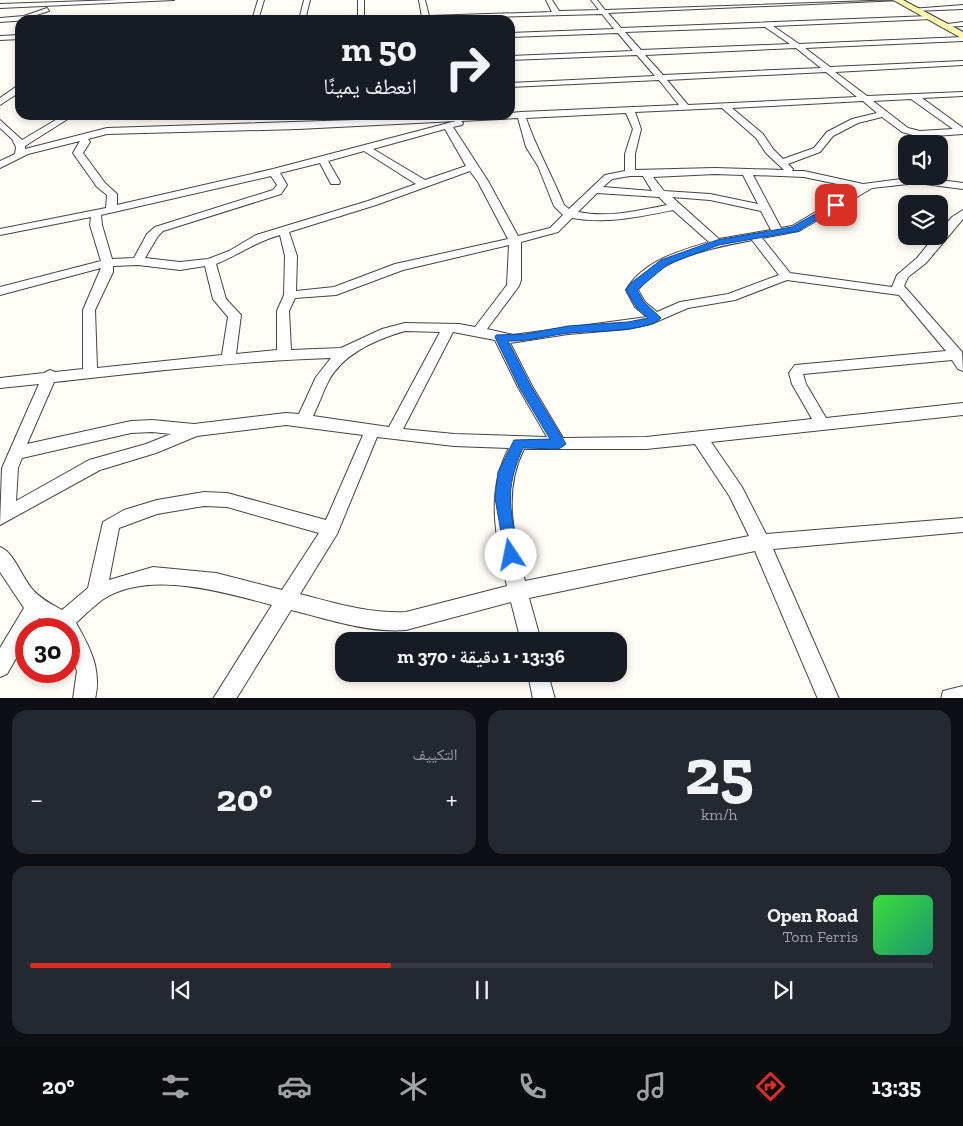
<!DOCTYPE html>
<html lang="ar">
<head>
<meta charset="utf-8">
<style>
  :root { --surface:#171b24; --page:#242831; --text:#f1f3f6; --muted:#9ea1a6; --line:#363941; --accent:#d93025 }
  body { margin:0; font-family:"Zilla Slab","Noto Naskh Arabic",serif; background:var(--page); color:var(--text); direction:rtl; height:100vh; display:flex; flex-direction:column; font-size:19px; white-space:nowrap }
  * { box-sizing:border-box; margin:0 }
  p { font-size:16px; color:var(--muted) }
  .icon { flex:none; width:28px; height:28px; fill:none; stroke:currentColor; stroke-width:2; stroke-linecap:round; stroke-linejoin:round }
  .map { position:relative; height:698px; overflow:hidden; direction:ltr }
  .panel { display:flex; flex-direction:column; gap:12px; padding:12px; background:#0d0f14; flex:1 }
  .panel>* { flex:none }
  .top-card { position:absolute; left:15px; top:15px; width:500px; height:105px; border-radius:15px; box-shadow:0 2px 8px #0003; direction:rtl; background:#171b24; color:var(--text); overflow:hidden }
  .buttons { position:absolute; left:898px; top:135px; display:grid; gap:10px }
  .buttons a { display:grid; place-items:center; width:50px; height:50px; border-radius:10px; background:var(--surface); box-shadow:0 2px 8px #0003; font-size:25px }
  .speed { position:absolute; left:15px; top:618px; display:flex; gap:10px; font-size:25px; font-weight:700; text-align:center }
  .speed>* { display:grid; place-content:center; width:65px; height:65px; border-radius:50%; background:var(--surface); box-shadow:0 2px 8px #0003; line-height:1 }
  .speed .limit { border:8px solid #d22; background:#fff; color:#111 }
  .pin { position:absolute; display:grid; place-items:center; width:42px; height:42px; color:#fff; margin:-21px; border-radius:10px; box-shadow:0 2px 8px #0006 }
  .me { position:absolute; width:55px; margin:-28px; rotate:349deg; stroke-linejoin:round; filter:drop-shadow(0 0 4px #0008) }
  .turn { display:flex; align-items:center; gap:18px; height:105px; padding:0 15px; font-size:22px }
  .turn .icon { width:65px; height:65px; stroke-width:2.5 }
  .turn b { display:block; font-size:35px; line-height:42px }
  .big { font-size:38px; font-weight:700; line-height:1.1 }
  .panel .tile { flex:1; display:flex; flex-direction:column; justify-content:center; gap:8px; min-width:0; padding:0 18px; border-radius:15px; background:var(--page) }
  .panel .dial { align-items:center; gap:0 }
  .dial b { font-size:65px; line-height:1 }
  .song { display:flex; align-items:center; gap:15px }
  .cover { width:60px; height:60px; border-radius:8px; background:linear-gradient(135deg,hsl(120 70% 55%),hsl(160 70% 35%)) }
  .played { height:5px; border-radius:2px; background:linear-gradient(90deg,var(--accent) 40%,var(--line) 40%) }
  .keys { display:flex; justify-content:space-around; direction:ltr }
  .heat { display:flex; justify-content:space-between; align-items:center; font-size:28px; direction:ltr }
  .panel .tiles { flex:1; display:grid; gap:12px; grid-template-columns:1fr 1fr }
  .tile:last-child { grid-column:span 2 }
  .trip { position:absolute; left:335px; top:632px; width:292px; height:50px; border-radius:15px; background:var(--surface); box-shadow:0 2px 8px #0003; font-weight:700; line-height:50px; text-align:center; direction:rtl }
  .menu { display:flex; height:80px; justify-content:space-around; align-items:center; background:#090b0e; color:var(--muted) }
  .menu .icon { width:35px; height:35px }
  .menu .selected { color:var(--accent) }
  .menu b { font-size:22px; color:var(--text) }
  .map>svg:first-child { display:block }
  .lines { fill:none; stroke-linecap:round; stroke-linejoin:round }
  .street-casing { stroke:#444; stroke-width:2 }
  .secondary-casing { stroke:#333; stroke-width:2 }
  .street { fill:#fff; fill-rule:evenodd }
  .secondary { fill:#fff6b0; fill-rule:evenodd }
  .route { fill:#1a73e8; stroke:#114b97 }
</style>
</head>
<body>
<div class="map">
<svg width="963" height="699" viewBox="0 0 963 699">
  <rect width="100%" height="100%" fill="#fffdf5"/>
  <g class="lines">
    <!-- street casing -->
    <g class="street-casing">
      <path id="street" d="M118,0h56l-174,8v-4z
        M258,0h6l-6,20h-6z
        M304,0h6l-5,20h-6z
        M358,0h6v20h-6z
        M419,0h6l4,16 123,-4 -6,-12h6l7,11 40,-1 -8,-10h6l8,10 296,-10 -293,13 13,15 309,-12 2,3 -159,7 26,18 164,-7v4l-158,7 25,19 133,-6v4l-128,7 32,24 96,-4v4l-41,2 41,30v6l-43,3 -18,-5 -20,-15 -24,6 -25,13 -13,16 -32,12 5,5 -1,2h12l59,13 54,-7 46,6v6l-46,-6 -45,5 -73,43 -37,7 28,35 102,14 5,-12 20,-17 18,-22h4v-4l13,-15 11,-7v9l-37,44 -18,14 -4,9 58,66 1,19 -5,-2 -6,-9 -149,14 3,10 20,34 137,-15v12l-252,27 31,45 24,47 197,-16v14l-190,17 66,150h-21l-63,-148 -226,47 12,43h-20l-10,-39 -105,28c-40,3 -77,-11 -115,-20l-55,89h-23l59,-94c-49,-13 -124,-36 -170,-5 -9,7 -18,15 -26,23 14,24 26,47 19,76h-22l4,-28 -8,-22v-20h-13l-17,-11 -6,11h-7v12l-19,33 -7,3v-29l24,-40 -24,-36v-25c14,5 22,31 33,43 8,9 18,14 29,20l26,-22 15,-66 21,-12 33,-10 47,-8 23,1 99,27 37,-85 -77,-10 -89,11 -41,17 -56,17 -100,55 2,-57 37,-84 -39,4v-10l44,-5 6,-3 5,2 28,-3v-59l18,-42 -101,27v-8l101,-26 -11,-36 1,-8 -91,18v-6l106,-21 1,-13 -10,-8 -24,-34 7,-12 -52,13 -28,14v-7l15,-7 1,-7 -4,-8 -12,-11v-8l22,20 42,-25h10l-49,31v3l82,-21 403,-13v-2l11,-1 158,-7 -20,-25 -149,7v-4l145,-7 -18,-21 -127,5v-4l123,-5 -15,-18 -108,4v-4l104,-4 -12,-15 -219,6 39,-3zM765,27l25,17 -149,6 -16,-18zM796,48l25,20 -158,7 -18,-20zM826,72l31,25 -169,8 -21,-25zM911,99l42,30 -33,2 -12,-3 -35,-27zM863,101l14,12 -25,6 -25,13 -13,16 -31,11 -10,-10 -10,-15 -31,-26zM722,108l34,30 10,15 18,17 -69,-2 -80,2v-16l6,-25 -6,-17zM626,113l7,16 -8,25v17l-20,4 -36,34 -5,-4c-12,-30 -28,-57 -38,-87zM518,118l8,29 12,19 16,40 9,9 -13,13 -32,8 -30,-55 -35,-54 9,-2 1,-2 -2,-2zM456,121l-183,48 -156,36v-11l-12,-11 -22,-30 7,-11 -2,-3 19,-5 191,-5zM445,129l21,37 -41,14 -52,-31zM364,151l52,33 -48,17 -112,34 -27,16 -21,8 -28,3 -35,-4 13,-22 5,-5 118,-37 6,-9 -7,-12 40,-10 11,21h8l1,-2 -12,-21zM470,171l8,11 30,57 -113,25 -61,23 -38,4 1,-35 -8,-24 87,-27zM715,174l28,1 15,29 -48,-10 -46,-3 -11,-14zM753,175l51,2 52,11 -64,38 -11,2zM271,176l6,9 -4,5 -118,37 -8,7 -13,24 -22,1 -10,-34 -1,-10zM630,176h13l9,15 -49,-4 9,-8zM597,193l62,4 8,8c-30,6 -59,13 -89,7zM672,197l38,3 51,11 10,19 -52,9zM673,210l36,32c-30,9 -66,19 -83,48l9,17 12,10 -134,18 -26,-6 32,-43 2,-6v-38l37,-10 14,-14c35,6 67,-1 101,-8zM280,235l5,21 -1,39 -7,16v39l-41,4 5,-39 -15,-16 -10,-35c22,-9 41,-23 64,-29zM752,240l27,35 -51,19 -48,8 -23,10 -12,-10 -7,-12c23,-33 77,-43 114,-50zM509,245l-2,40 -32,42 -16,-3 -54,-1 -23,6 -41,19 -50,2 -2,-39 6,-13 41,-3 67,-25zM138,265l42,5 25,-4 8,33 15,18 -6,38 -125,13 -2,-58 18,-38v-6zM787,280l112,15 47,56 -151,14 -6,8 3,11 20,35 -166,18 -83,1 -31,-52 -22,-43 58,-9 60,-5 23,-5 37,-16 47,-8zM405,331l35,1 -51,95 -76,-11c6,-12 10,-25 16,-36 15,-27 48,-41 76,-49zM453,332l42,8 23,47 29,50 -93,-3 -51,-5zM331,358l-15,19 -17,37 -13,-1 -92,11 -42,-4 -21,1 -104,23 27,-62c92,-10 184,-21 277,-24zM152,432l19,2 -25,10 -57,16 -73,41 2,-33 4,-10 109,-25zM377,437l77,9 55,2c-24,44 -13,91 -2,138l-101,26c-36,2 -71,-9 -106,-18l37,-60zM695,444l35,53 19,39 -224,45c-11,-44 -23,-89 -1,-132h122zM204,506l23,1 92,26 -37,57 -66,-17 -63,-6 -44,13 10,-52 38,-14z
        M963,5v4l-49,2 -3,-2z
        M47,8l2,3 -19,6 -2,3 -28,2v-4l24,-2z
        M963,22v4l-21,1 -3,-2z
        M20,35v4l-20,1v-4z
        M17,86h3v6l-20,13v-7z
        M528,674h20l7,25h-22z
        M963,686v13h-22l2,-8z"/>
    </g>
    <!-- secondary casing -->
    <g class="secondary-casing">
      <path id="secondary" d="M893,0h10l60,32v7z"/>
    </g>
    <!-- street -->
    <use href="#street" class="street"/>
    <!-- secondary -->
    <use href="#secondary" class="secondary"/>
  </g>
  <!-- route -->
  <path class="route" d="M836,202l3,1v3l-41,25 -79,14 -51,19 -31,26 7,12 17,16c-12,14 -72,13 -91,15 -22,2 -41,9 -62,8l23,45 35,58 -7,5 -36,-1c-20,44 -12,62 -4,107l-3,5 -5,2 -5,-2 -11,-62 3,-26 16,-32 36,-1 -31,-52 -24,-50 1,-2 29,-1 43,-8 60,-4 20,-4 -12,-11 -10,-17 5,-7 30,-23 56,-20 75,-13z"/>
</svg>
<div class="buttons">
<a><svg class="icon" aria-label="sound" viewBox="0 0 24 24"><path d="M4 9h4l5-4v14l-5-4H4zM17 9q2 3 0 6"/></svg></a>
<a><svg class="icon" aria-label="layers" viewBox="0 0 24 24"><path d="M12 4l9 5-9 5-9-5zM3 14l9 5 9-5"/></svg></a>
</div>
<div class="speed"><div class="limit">30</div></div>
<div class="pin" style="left:836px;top:205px;background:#d93025"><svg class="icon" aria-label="arrive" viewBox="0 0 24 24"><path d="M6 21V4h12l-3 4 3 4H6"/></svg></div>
<svg class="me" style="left:511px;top:555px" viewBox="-20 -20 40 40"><circle r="19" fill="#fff"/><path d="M0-13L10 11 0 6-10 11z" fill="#1a73e8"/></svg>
<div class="trip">13:36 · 1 دقيقة · 370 m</div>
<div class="top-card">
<div class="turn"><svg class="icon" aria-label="right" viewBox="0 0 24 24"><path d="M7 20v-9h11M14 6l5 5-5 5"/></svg><div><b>50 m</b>انعطف يمينًا</div></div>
</div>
</div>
<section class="panel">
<div class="tiles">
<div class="tile dial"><b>25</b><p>km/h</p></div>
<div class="tile"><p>التكييف</p>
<div class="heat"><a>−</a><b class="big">20°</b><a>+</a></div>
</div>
<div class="tile">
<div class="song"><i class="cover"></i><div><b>Open Road</b><p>Tom Ferris</p></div></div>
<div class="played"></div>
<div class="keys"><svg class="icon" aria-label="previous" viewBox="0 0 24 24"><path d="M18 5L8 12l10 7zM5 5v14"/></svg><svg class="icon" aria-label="pause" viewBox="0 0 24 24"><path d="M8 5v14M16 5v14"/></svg><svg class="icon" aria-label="next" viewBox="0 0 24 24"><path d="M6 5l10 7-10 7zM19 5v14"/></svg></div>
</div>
</div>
</section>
<nav class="menu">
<b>13:35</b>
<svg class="icon selected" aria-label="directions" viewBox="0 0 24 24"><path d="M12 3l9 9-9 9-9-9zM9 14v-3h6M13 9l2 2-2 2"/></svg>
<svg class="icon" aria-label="music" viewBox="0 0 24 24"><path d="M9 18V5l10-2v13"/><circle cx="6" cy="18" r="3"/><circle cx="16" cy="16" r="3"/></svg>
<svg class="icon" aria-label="phone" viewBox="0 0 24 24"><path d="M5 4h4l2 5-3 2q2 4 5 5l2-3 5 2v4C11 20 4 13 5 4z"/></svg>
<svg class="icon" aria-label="climate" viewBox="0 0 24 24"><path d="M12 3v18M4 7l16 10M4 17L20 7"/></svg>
<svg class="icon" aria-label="car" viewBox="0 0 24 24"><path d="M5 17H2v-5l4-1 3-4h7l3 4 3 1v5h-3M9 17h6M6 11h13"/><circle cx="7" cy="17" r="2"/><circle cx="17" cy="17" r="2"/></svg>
<svg class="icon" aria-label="filters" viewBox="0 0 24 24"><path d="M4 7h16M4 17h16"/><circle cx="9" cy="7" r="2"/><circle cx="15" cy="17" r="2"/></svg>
<b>20°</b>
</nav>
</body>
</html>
